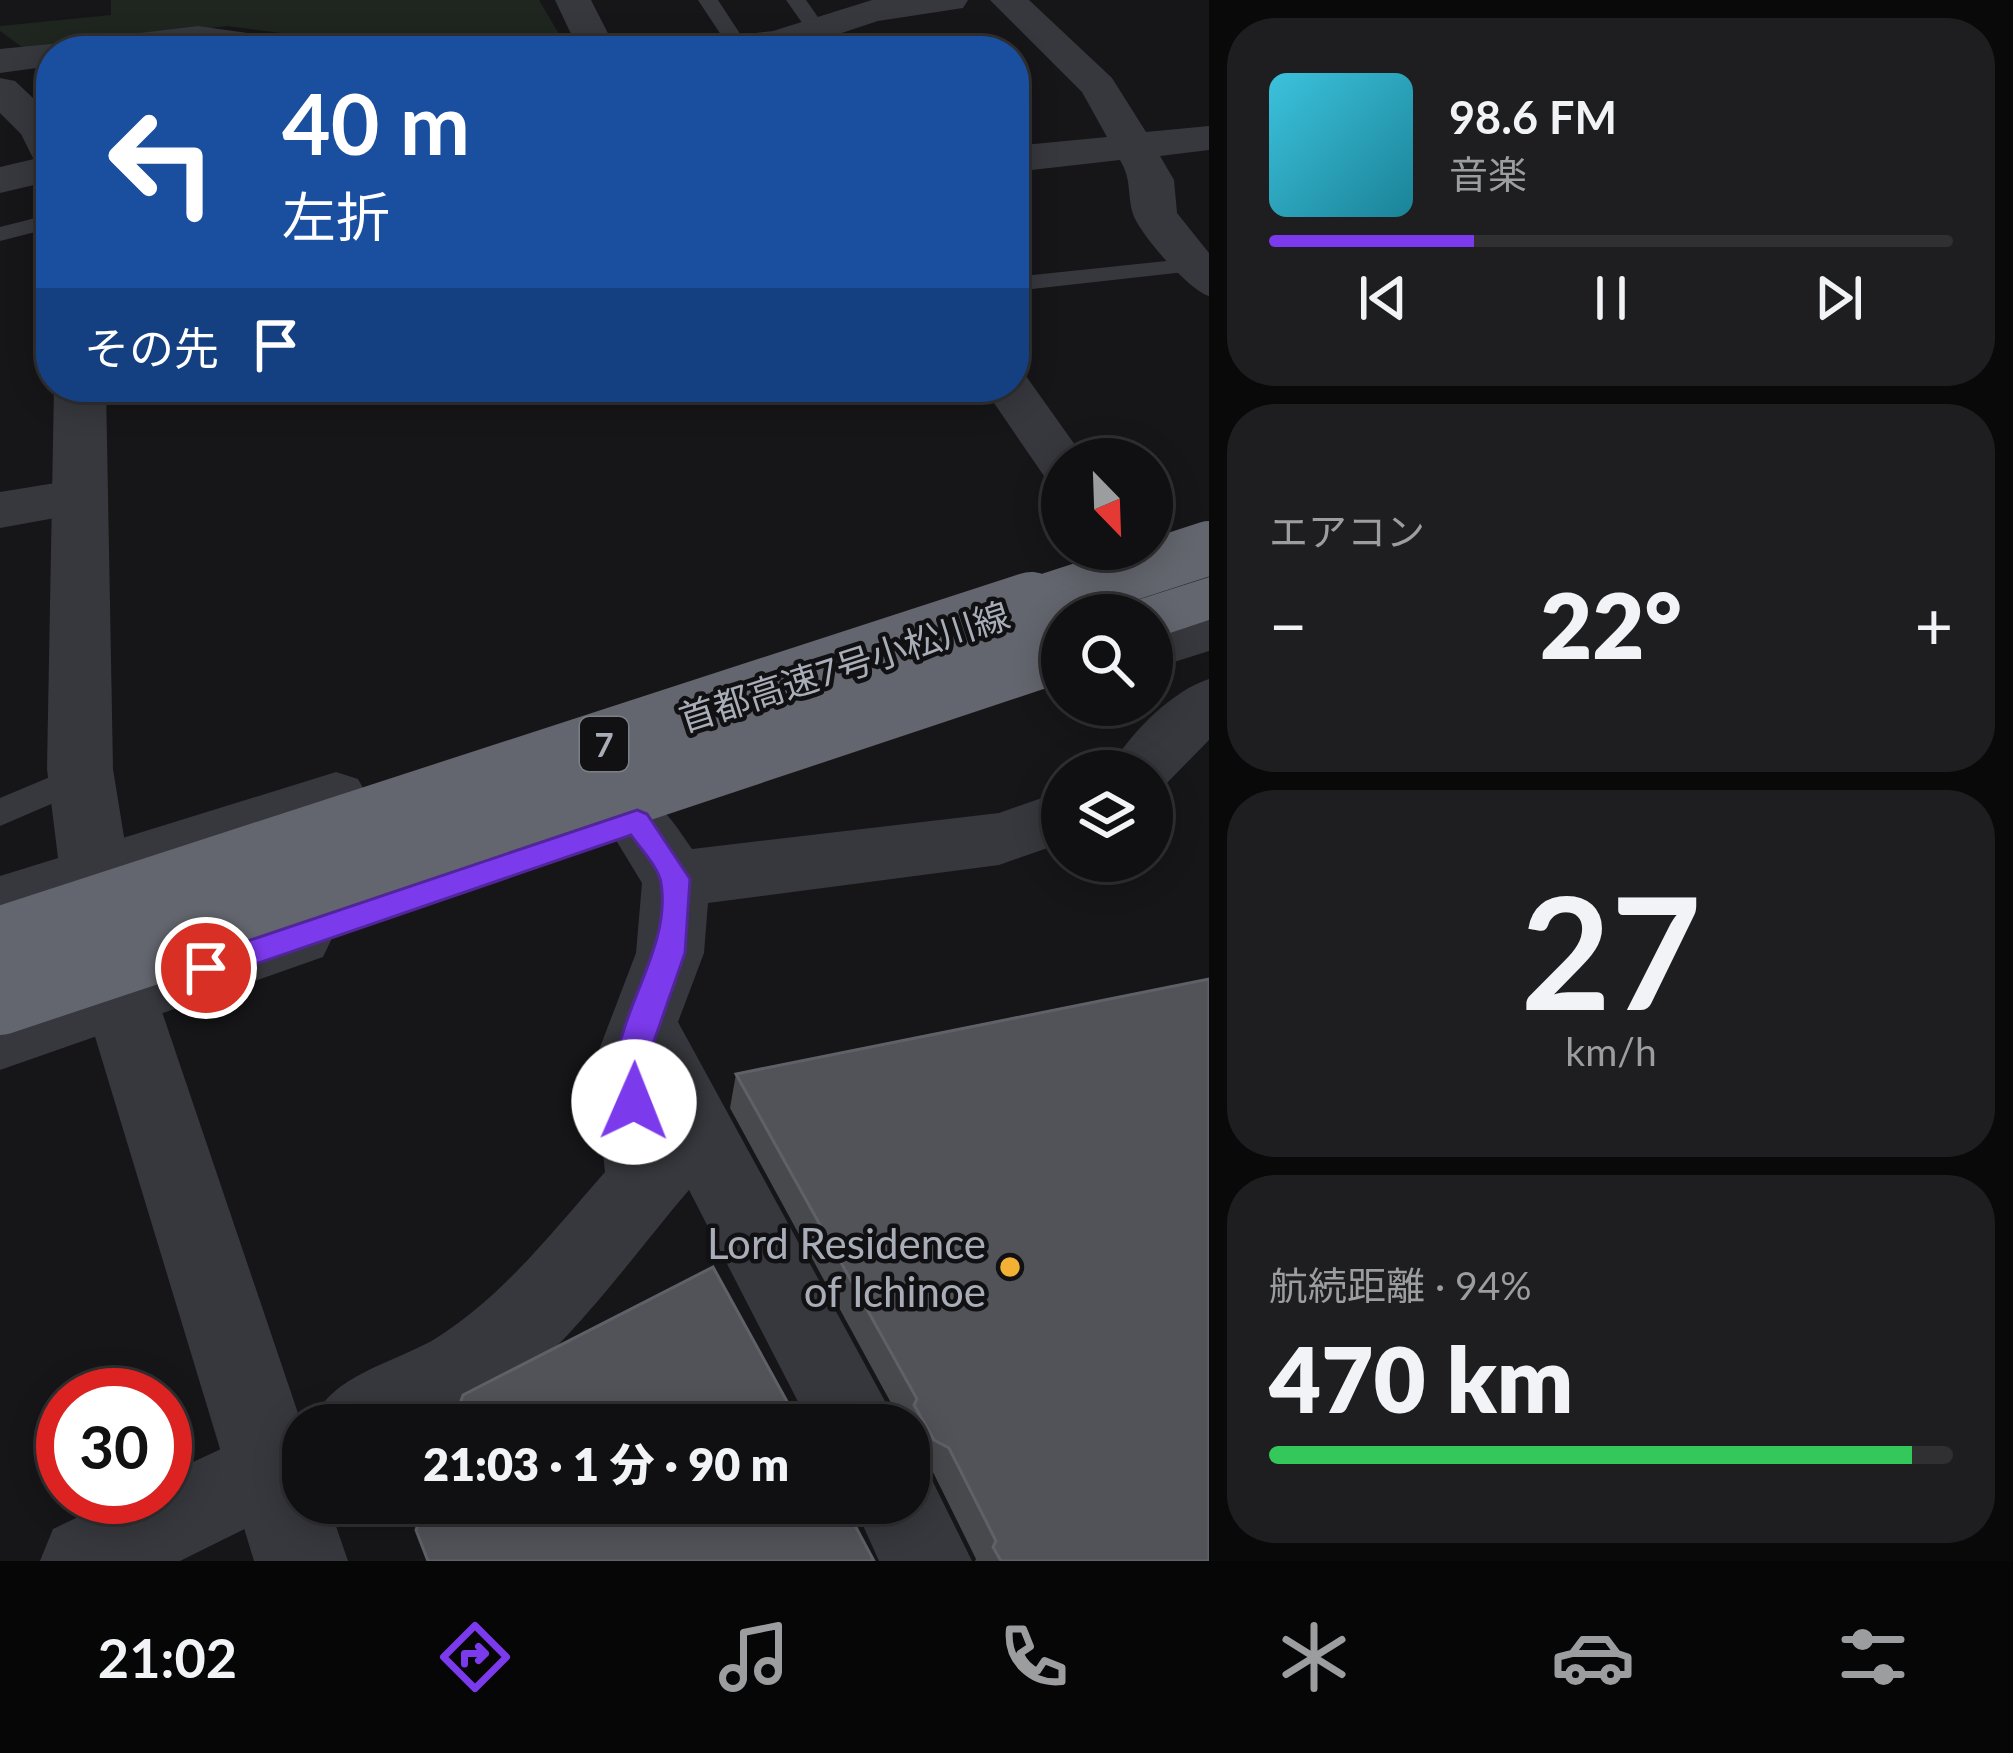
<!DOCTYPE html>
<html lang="ja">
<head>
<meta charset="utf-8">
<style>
  :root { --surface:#101012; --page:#1e1e20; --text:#f1f3f6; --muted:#9c9d9f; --line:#303032; --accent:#7c3aed }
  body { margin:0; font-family:Lato,"Noto Sans JP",sans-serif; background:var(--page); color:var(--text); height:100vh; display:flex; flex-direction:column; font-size:45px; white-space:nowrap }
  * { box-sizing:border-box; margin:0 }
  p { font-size:39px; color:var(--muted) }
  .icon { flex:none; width:66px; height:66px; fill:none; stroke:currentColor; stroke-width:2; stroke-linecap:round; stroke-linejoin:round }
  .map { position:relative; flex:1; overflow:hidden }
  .panel { display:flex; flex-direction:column; gap:18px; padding:18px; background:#09090a; width:804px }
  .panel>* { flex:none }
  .top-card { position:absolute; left:36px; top:36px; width:993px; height:366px; border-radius:48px; box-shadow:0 6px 30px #0003,0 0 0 3px var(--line); background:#1a4fa0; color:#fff; overflow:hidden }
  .needle { width:78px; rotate:157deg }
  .buttons { position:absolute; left:1041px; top:438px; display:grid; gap:24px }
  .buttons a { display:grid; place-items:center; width:132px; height:132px; border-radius:50%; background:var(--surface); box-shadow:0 6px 30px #0003,0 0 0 3px var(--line); font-size:60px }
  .speed { position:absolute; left:36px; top:1368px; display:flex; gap:24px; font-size:60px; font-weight:700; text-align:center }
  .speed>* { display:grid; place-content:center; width:156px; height:156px; border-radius:50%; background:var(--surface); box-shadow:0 6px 30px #0003,0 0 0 3px var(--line); line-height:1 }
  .speed .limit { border:18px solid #d22; background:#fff; color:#111 }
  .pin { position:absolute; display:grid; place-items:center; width:102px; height:102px; color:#fff; margin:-51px; border:6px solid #fff; border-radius:50%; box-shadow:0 3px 12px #0007 }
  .me { position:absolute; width:132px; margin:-66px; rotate:1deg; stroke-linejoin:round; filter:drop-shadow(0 0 9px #0008) }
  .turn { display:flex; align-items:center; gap:42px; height:252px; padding:0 48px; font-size:54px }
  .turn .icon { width:156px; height:156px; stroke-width:2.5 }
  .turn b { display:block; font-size:84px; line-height:102px }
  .then { display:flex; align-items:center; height:114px; padding:0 48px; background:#0003; gap:24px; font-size:45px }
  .big { font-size:90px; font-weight:800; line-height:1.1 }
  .panel .tile { flex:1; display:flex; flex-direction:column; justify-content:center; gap:18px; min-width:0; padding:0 42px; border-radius:48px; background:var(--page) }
  .panel .dial { align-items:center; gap:0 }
  .dial b { font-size:156px; line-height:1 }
  .song { display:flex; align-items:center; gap:36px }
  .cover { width:144px; height:144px; border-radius:18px; background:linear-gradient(135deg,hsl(190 70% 55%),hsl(190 70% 35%)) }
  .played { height:12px; border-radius:6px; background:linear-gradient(90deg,var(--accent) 30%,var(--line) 30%) }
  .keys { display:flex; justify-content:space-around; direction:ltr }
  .heat { display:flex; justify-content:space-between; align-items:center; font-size:66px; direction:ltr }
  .charge { height:18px; border-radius:9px; background:linear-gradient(90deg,#34c759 94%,var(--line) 0) }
  .trip { position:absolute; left:282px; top:1404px; width:648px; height:120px; border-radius:48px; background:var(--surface); box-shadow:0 6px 30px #0003,0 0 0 3px var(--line); font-weight:800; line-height:120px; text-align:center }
  .menu { display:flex; height:192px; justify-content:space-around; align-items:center; background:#060607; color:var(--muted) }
  .menu .icon { width:84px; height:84px }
  .menu .active { color:var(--accent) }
  .menu b { font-size:54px; color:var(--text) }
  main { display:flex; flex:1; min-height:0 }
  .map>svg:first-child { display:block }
  .green { fill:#1e261f }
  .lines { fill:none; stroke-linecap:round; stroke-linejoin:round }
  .service { fill:#37383d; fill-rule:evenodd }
  .minor { fill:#37383d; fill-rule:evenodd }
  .tertiary { fill:#37383d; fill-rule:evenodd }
  .motorway { fill:#63666e; fill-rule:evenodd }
  .motorway-bridge-far1 { stroke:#63666e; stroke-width:54 }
  .motorway-bridge { stroke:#63666e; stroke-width:68 }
  .wall { fill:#47494d }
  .building { fill:#525359; stroke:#5f6168; stroke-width:3 }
  .route { fill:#7c3aed; stroke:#51269a; stroke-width:3 }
  .poi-dot { fill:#f2b134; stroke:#111113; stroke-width:4.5 }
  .labels { text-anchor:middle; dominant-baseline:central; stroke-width:9; stroke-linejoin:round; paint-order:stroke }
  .shield { fill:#111113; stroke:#7b7e86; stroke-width:3 }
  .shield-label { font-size:33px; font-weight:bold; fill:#a8adb8 }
  .street-label { font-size:36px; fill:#a8adb8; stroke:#111113 }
  .near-poi-label { font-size:42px; fill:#a8adb8; stroke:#111113; text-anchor:end }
</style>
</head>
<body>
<main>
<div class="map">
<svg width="1209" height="1561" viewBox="0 0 1209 1561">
  <rect width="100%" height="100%" fill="#161618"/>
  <!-- green -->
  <path class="green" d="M111,0h428l20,34 -14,17h-126l-192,-25 -201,24 -26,-19v-5l111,-11z"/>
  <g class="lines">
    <!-- service -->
    <path class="service" d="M698,0h20l30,46 -3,4h-14z
      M786,0h20l21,30 -3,4h-14z
      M51,214v14l-51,13v-14z
      M1195,258l12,7 -4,5 -189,21v-14z
      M814,387h98l-13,8 -65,9 -9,-2z
      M81,764l12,4 4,9 -4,9 -93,40v-28z"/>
    <!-- minor -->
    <path class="minor" d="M555,0h36l26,51h-38z
      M872,0h96l-5,8 -85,13 -91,30h-120l6,-8 100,-12z
      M990,0h39l83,78 34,54 63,-6v24l-49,6 14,24 3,33 32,40v43c-19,-5 -69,-61 -76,-82 -6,-20 -1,-34 -13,-54l-106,12v-26l93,-9 -25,-45z
      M198,26l99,14 19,11h-265v15l-51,7v-24l51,-5 15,5 17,-9z
      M51,155v26l-51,12v-26z
      M1014,373l12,3 59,83h-23v22l-18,-5 -61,-89h31z
      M80,479l19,5 8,13 -8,13 -99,18v-36z
      M1209,608v43l-57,18v-43z
      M1209,679v61l-47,48 -10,4v-21h-43c18,-35 62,-80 100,-92z
      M336,772l22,7 10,18 -10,18 -358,117v-56z
      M1062,791v52l-63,22 -291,38 -4,50 -26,69 220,403h-88l-121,-235c-56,64 -161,217 -246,235 -43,9 -97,0 -140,0v75l-123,61h-140l13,-32 67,-32h45v-22l138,-64 13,5c18,-42 84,-55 122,-79 66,-42 116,-107 167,-165l-11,-109 42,-110 6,-70 -37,-61 9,-18c43,-15 55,13 78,45l307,-36z
      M299,907l24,8 10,21 -10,21 -323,113v-64z
      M909,1464l19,8 44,89h-93l-26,-58h56z"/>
    <!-- tertiary -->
    <path class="tertiary" d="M0,78l15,3 36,34v53l-15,-4 -15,-30 -21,-21z
      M54,387h52l7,382 17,105 27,123 146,431v75h25l20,58h-94l-171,-564 -23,-123 -13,-105z"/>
    <!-- motorway -->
    <path class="motorway" d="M1209,577v43l-57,19v-24h-29l8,-13z"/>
    <!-- motorway-bridge-far1 -->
    <path class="motorway-bridge-far1" d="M1021,609l188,-61"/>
    <!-- motorway-bridge -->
    <path class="motorway-bridge" d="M0,941l1031,-335
      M0,1001l1062,-354"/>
  </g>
  <!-- wall -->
  <path class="wall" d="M736,1074l473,487h-234l1,-2 -44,-89 -14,-7 -9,-17v-21h-8l1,-2 -172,-315z"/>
  <!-- building -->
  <path class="building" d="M1209,979v582h-208l-8,-14 3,-6 -47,-93 -15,-8 -20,-35 3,-6 -181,-325z
    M713,1267l87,158h-347l10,-30z
    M426,1503h417l31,58h-446l-12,-31z"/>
  <!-- route -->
  <path class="route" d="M637,810l10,4 43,65 -5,74 -39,111 5,38 -5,11 -12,4 -11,-4c-33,-74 51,-151 38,-230 -2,-15 -21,-35 -30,-48l-425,146 -15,-13 15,-13z"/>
  <!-- markers -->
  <circle class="poi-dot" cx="1010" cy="1267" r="12"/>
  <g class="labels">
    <!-- shield labels -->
    <rect class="shield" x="580" y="717" width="48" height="54" rx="9"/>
    <g class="shield-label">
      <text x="604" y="744">7</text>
    </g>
    <!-- street labels -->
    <g class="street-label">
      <text transform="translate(844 666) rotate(-18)">首都高速7号小松川線</text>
    </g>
    <!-- near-poi labels -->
    <g class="near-poi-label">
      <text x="986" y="1243">Lord Residence<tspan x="986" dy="48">of Ichinoe</tspan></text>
    </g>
  </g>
</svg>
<div class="buttons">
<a><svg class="needle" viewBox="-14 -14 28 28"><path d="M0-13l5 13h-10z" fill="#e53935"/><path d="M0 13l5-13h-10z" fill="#9c9d9f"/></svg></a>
<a><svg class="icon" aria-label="search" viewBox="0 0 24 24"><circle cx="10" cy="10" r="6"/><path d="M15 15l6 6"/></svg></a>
<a><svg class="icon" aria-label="layers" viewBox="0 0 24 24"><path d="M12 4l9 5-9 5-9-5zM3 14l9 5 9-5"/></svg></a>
</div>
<div class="speed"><div class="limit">30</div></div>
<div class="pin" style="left:206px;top:968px;background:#d93025"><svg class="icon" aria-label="arrive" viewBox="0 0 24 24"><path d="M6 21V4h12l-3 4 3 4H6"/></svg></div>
<svg class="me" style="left:634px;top:1102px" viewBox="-20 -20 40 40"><circle r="19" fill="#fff"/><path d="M0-13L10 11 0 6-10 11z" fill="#7c3aed"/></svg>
<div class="trip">21:03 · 1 分 · 90 m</div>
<div class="top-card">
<div class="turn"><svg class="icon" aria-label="left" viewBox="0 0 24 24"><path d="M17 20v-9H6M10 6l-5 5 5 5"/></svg><div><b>40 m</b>左折</div></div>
<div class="then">その先<svg class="icon" aria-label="arrive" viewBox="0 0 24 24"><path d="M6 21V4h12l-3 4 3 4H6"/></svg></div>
</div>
</div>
<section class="panel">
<div class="tile">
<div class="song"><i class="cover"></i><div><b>98.6 FM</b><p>音楽</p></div></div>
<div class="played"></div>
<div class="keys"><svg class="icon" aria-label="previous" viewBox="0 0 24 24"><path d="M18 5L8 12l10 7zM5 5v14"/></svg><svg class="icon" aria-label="pause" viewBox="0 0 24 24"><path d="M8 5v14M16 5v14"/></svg><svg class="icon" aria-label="next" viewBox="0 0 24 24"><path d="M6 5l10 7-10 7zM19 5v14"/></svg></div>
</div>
<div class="tile"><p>エアコン</p>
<div class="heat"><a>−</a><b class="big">22°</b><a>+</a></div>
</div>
<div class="tile dial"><b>27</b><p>km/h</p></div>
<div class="tile"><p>航続距離 · 94%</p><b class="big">470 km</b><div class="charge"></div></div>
</section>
</main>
<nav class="menu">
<b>21:02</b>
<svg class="icon active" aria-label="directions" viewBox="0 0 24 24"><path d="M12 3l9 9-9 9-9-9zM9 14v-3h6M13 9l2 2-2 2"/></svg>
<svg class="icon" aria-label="music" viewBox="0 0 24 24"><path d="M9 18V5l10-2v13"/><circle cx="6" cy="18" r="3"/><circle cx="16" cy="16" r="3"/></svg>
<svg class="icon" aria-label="phone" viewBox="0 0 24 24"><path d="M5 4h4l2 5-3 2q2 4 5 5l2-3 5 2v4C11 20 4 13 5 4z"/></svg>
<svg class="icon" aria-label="climate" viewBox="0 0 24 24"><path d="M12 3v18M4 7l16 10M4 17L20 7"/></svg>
<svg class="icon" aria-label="car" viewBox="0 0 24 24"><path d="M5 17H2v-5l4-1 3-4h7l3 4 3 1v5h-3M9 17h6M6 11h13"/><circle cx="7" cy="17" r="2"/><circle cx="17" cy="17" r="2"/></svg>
<svg class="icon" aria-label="filters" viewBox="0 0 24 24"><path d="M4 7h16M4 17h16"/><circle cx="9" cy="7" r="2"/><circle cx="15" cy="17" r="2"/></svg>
</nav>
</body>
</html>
